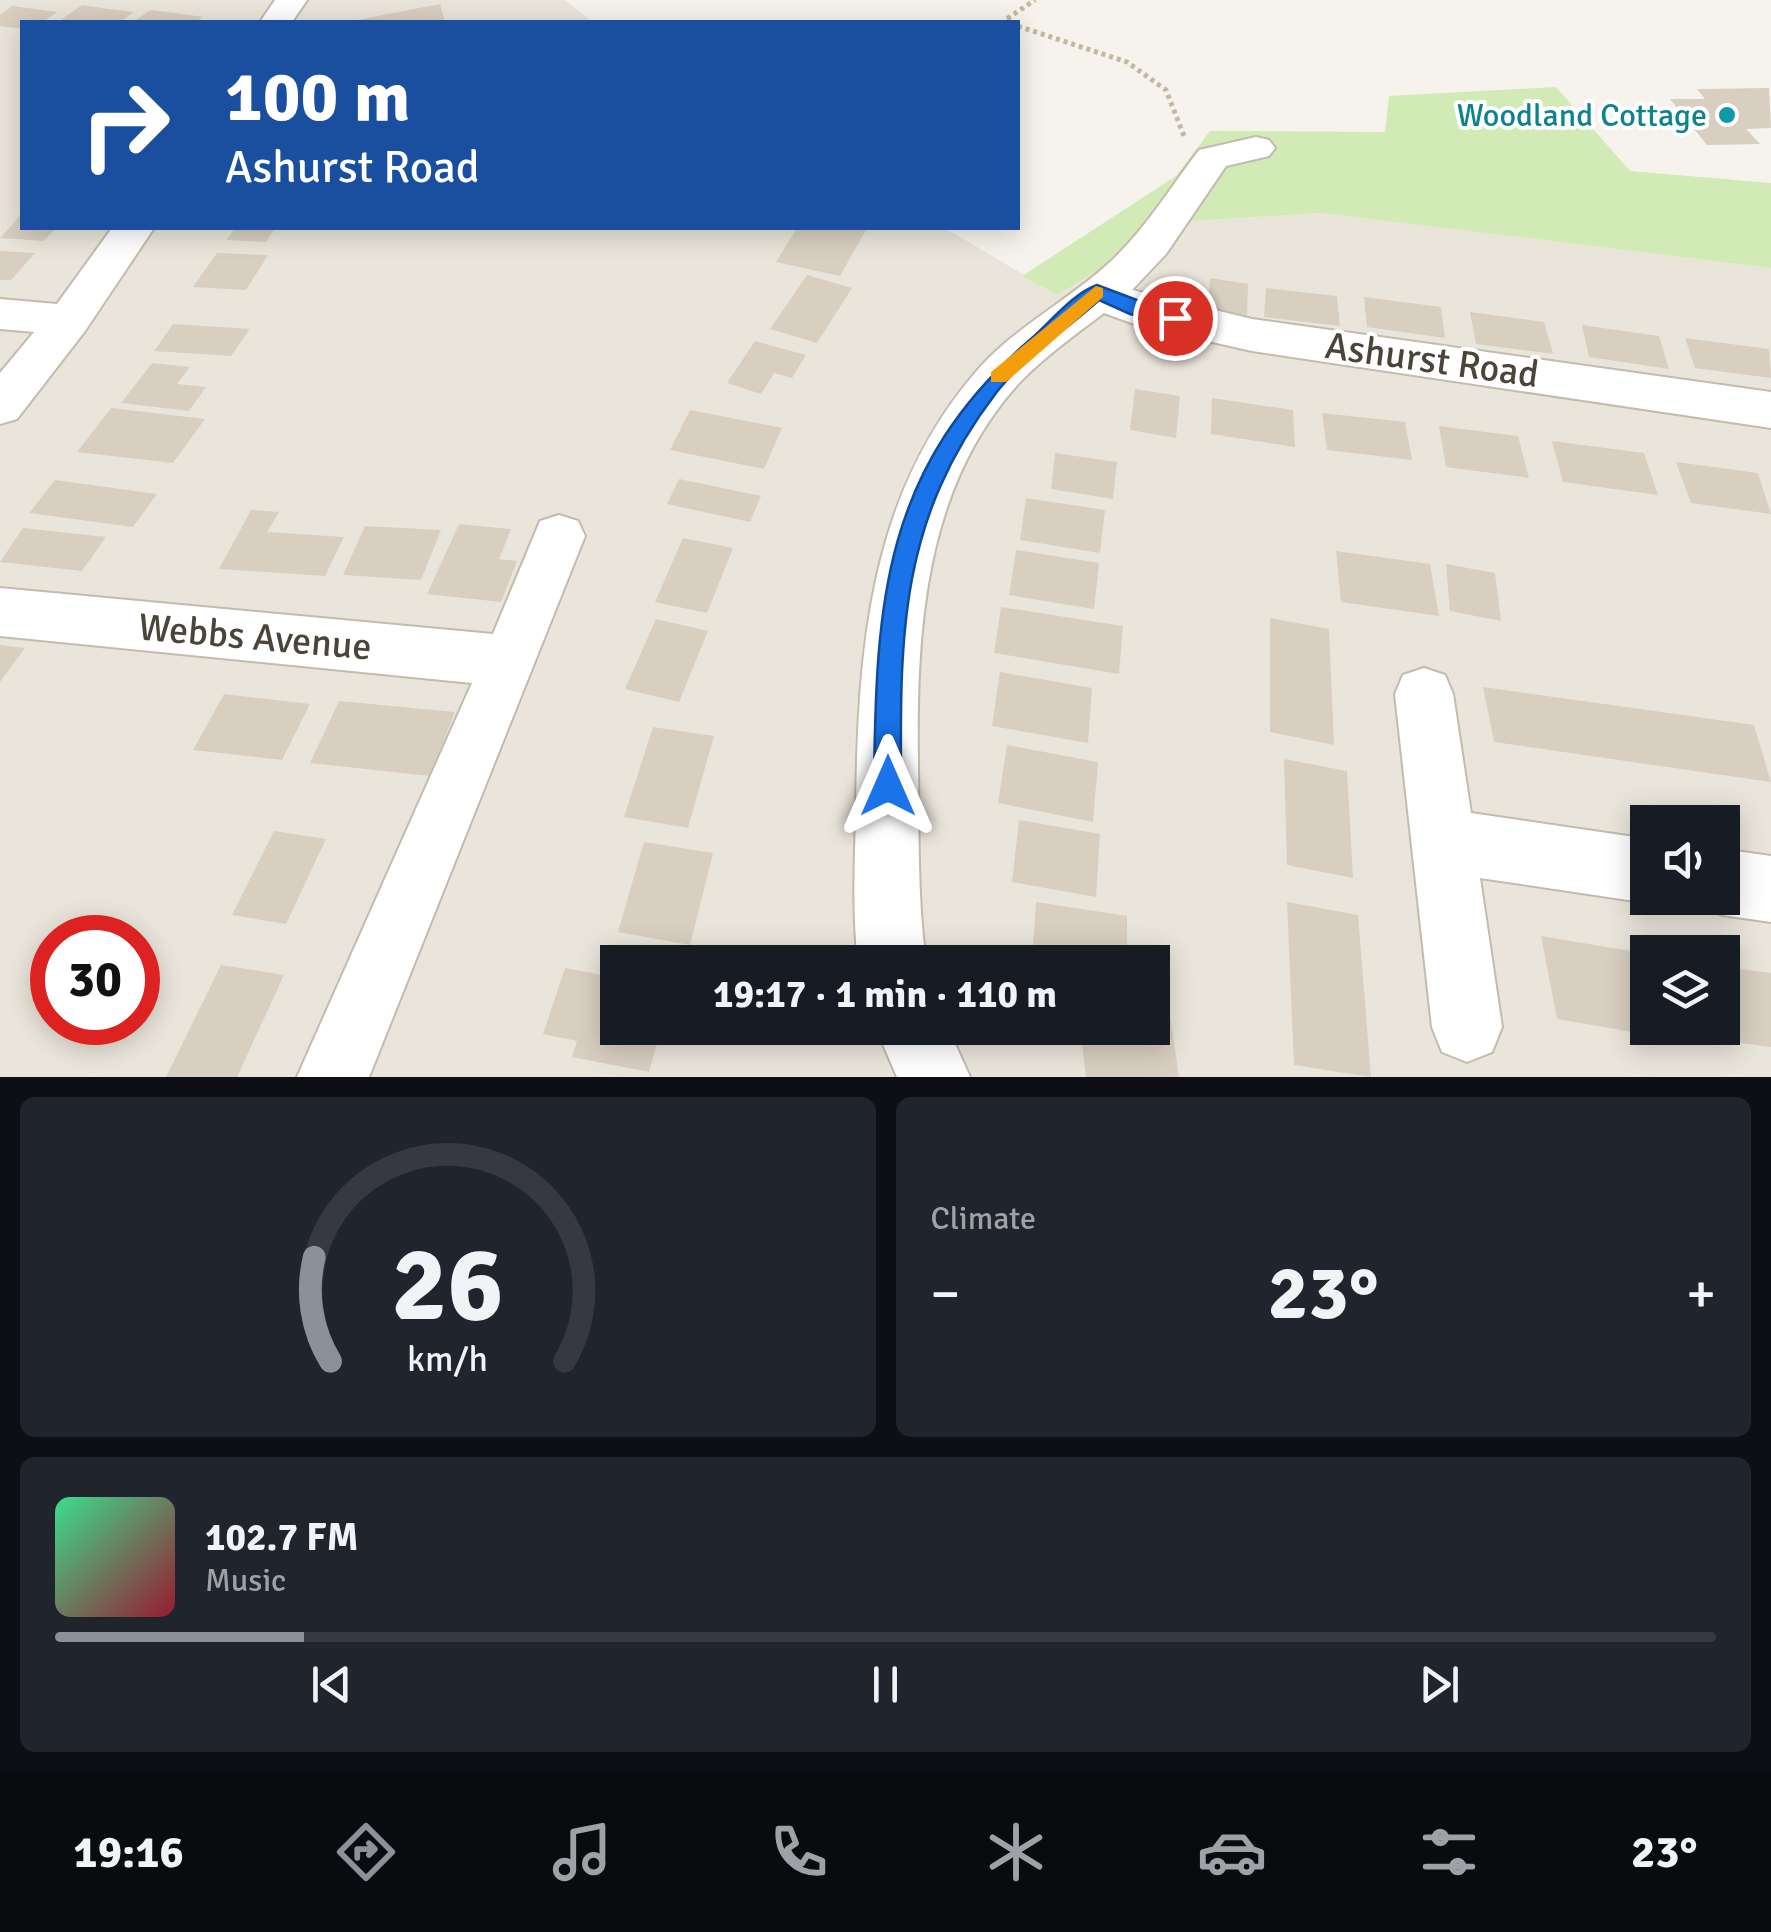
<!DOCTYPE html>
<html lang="en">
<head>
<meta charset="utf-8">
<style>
  :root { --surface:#171b24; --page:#20242c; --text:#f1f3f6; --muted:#9ea1a6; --line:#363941; --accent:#8c9099 }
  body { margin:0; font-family:Signika,sans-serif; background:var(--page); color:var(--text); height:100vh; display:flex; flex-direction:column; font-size:38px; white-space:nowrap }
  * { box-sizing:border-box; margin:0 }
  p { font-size:32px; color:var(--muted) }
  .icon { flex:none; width:55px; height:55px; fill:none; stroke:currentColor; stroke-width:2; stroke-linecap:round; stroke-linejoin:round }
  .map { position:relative; height:1077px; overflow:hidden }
  .side { display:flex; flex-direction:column; gap:20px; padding:20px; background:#0d0f14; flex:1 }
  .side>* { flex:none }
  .top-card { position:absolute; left:20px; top:20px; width:1000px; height:210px; border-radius:0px; box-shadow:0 5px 25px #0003; background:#1a4fa0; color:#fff; overflow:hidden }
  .fabs { position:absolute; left:1630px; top:805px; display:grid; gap:20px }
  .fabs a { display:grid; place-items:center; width:110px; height:110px; border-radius:0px; background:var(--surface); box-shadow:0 5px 25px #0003; font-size:50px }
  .speed { position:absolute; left:30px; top:915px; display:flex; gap:20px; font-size:50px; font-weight:700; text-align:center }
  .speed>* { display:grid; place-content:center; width:130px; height:130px; border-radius:50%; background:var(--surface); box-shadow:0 5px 25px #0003; line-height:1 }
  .speed .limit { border:15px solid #d22; background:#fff; color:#111 }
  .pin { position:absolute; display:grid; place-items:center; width:85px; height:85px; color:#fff; margin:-42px; border:5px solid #fff; border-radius:50%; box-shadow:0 2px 10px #0007 }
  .me { position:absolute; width:110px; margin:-55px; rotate:0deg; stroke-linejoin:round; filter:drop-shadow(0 0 8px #0008) }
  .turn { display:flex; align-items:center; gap:35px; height:210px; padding:0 40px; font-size:45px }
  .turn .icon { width:130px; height:130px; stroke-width:2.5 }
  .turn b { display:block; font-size:70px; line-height:85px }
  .big { font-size:75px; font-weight:700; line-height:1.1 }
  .side .widget { flex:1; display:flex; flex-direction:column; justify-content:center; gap:15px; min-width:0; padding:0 35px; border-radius:15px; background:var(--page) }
  .side .dial { align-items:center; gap:0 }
  .dial svg { height:260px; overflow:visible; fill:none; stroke:var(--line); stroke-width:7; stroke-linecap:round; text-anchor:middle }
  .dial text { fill:var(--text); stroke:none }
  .song { display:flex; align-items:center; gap:30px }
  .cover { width:120px; height:120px; border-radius:15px; background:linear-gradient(135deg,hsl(150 70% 55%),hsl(350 70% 35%)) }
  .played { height:10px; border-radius:5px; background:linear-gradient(90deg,var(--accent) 15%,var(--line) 15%) }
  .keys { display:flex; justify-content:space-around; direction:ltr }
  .heat { display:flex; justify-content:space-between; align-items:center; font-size:55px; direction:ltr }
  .side .tiles { flex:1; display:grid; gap:20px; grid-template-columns:1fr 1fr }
  .widget:last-child { grid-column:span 2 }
  .trip { position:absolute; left:600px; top:945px; width:570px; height:100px; border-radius:0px; background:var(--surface); box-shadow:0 5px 25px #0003; font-weight:700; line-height:100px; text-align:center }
  .menu { display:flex; height:160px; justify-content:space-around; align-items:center; background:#090b0e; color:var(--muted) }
  .menu .icon { width:70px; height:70px }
  .menu .on { color:var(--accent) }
  .menu b { font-size:45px; color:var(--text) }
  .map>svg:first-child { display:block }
  .residential { fill:#eae5da; fill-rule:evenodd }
  .green { fill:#d2eab5 }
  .building { fill:#d8cfc1 }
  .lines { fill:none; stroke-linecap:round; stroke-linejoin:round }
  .minor-casing { stroke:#c2bbae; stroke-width:4 }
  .path { stroke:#c4b79f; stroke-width:5; stroke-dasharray:4 4; stroke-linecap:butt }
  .minor { fill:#fff; fill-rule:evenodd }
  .route { fill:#1a73e8; stroke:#114b97; stroke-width:2.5 }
  .slow { fill:#f59e0b }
  .culture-dot { fill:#0f9aa8; stroke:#fff; stroke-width:4 }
  .labels { text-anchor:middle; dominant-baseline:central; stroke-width:8; stroke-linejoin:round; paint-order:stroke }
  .far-culture-label { font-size:32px; fill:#0d838f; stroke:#fff; text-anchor:end }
  .street-label { font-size:38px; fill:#4b4439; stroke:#fff }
</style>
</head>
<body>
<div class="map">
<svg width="1771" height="1077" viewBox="0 0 1771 1077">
  <rect width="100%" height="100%" fill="#f6f3ec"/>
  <!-- residential -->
  <path class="residential" d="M0,0h565l27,22h-570v206h923l113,67 117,-73 146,-9 450,55v809h-1771zM1648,822h74v76h-74zM52,938h86v84h-86zM1648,952h74v76h-74zM618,962h534v66h-534z"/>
  <!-- green -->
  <path class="green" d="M1556,87l74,84 141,12v85l-450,-55 -146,9 -117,73 -36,-19 154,-100 34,-45 175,1 4,-36z"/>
  <!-- building -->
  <path class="building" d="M440,4l5,18h-93v-1z
    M82,5l27,4 25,3 -14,10h-62z
    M12,6l23,3 22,3 -14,10h-21v7l-22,-3v-11z
    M150,10l26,3 27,4 -7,5h-63z
    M1769,88l2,40 -25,1 14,15 -53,1 -37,-46h35l-8,-10z
    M22,214v14h34l-12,13 -44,-3z
    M235,228h40l-9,14 -40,-2z
    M797,228h70l-27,48 -64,-14z
    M0,251l35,2 -24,27h-11z
    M217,253l51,2 -22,35 -53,-3z
    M807,275l45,13 -35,55 -47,-14z
    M1210,278l38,6 -1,31 -39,-5z
    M1266,288l71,8 3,30 -76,-9z
    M1364,297l77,10 4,31 -78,-11z
    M1470,312l74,10 9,32 -77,-10z
    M173,324l77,5 -19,27 -77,-5z
    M1582,325l77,11 10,33 -80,-12z
    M1685,338l84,11 2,29 -76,-10z
    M755,341l51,14 -14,23 -18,-5 -13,21 -34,-11z
    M152,363l38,4 -13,17 29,3 -17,24 -68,-8z
    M1135,389l45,7 -4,42 -46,-8z
    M1212,398l81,12 2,37 -84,-13z
    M111,408l94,11 -32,44 -96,-11z
    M690,410l92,18 -18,41 -94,-19z
    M1322,413l83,9 7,38 -85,-10z
    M1439,426l79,10 11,42 -83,-11z
    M1552,441l92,12 14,42 -95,-13z
    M1055,453l62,9 -4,37 -62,-10z
    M1676,462l82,11 13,41 -80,-11z
    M679,479l82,17 -11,26 -83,-18z
    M55,480l102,14 -24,33 -104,-14z
    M1026,498l79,12 -5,43 -80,-13z
    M251,510l28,2 -12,20 77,5 -19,39 -106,-7z
    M459,524l52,5 -12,30 18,2 -16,41 -74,-8z
    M365,526l76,4 -20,50 -78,-5z
    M23,528l83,9 -24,34 -82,-9z
    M683,538l50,10 -26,65 -52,-11z
    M1016,550l83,13 -5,46 -85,-14z
    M1336,551l94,13 9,52 -98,-14z
    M1446,564l49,9 6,48 -51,-10z
    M1001,607l122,19 -4,48 -125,-21z
    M1270,618l59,11 5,116 -64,-13z
    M656,619l52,12 -29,71 -54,-13z
    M0,645l25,3 -25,34z
    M1000,672l92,16 -4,55 -96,-17z
    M1483,687l271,38 17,57 -277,-40z
    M224,694l86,10 -28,56 -89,-10z
    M339,701l116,11 -25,64 -120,-13z
    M653,727l61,9 -26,92 -64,-11z
    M1007,745l91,17 -5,60 -95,-19z
    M1284,759l63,12 6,107 -66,-13z
    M1019,820l81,14 -4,63 -84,-15z
    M274,831l52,8 -40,85 -54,-9z
    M644,842l69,11 -23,92 -72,-13z
    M1036,902l91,14v46h-95z
    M1287,902l71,13 13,162 -77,-12z
    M1541,936l107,18v74h22l3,11 -116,-20z
    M221,965l63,10 -47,102h-71z
    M1722,967l49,6v74l-46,-6z
    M565,968l53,10v50h43l-12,44 -77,-15 5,-16 -34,-7z
    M1152,1016h18l9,61h-93l-6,-49h72z"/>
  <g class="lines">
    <!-- minor casing -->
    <g class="minor-casing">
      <path id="minor" d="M275,0h32l-15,22h-32z
        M1256,137l13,3 6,8 -6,8 -43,10 -60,88 -34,36 120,29 519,73v36l-519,-77 -115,-26 -33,-12c-28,21 -57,42 -82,67 -98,105 -106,249 -104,385 1,66 -1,132 8,197h-68c-6,-50 -3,-101 -2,-152 2,-157 12,-312 119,-437 38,-45 93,-72 134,-110 36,-33 61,-75 90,-113z
        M112,228h42l-69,103 -68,88 -17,5v-51l34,-41 -34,-3v-30l57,5z
        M559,515l19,6 7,15 -216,541h-72l175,-394 -472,-47v-48l493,46 47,-113z
        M1424,668l21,7 8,19 18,119 177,26v59h14l-14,5 -168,-25 22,149 -10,25 -25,10 -25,-10 -10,-25 -37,-333 8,-19z
        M1722,849l49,7v66l-49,-7 -23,-10 -3,-7h26z
        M876,1028h72l22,49h-73z"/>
    </g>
    <!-- path -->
    <path class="path" d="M1010,22l-5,-2 30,-20
      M1018,26l109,36 39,28 18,46"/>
    <!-- minor -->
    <use href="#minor" class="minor"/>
  </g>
  <!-- route -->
  <path class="route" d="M1097,285l88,33 -10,7 -45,-11 -31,-14c-32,29 -76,58 -103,93 -97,127 -96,241 -95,393l-4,9 -9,4 -10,-4 -4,-9c2,-184 8,-319 158,-448 19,-17 42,-45 65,-53z"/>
  <!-- slow -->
  <path class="slow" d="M1096,286l7,2v9l-97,85h-15v-10z"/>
  <!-- markers -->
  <circle class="culture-dot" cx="1727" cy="115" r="10"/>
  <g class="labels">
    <!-- far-culture labels -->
    <g class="far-culture-label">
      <text x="1707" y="115">Woodland Cottage</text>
    </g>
    <!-- street labels -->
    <g class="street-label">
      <text transform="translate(1432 360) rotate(8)">Ashurst Road</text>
      <text transform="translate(255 637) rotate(5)">Webbs Avenue</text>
    </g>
  </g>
</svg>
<div class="fabs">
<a><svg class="icon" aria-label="sound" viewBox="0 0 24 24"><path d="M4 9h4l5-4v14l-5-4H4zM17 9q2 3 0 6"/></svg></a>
<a><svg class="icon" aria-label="layers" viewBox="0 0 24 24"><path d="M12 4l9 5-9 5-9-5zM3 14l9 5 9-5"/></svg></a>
</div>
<div class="speed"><div class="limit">30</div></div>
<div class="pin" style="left:1175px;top:318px;background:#d93025"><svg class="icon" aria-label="arrive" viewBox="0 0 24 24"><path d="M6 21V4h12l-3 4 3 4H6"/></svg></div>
<svg class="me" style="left:888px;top:786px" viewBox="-20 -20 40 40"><path d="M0-17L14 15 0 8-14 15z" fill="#1a73e8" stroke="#fff" stroke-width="4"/></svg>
<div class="trip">19:17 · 1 min · 110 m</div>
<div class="top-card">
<div class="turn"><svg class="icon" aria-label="right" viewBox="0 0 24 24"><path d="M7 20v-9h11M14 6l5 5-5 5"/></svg><div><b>100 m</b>Ashurst Road</div></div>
</div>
</div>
<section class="side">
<div class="tiles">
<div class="widget dial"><svg viewBox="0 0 100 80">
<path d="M14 69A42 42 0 1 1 86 69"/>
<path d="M14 69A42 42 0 0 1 9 37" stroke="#8c9099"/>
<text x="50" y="56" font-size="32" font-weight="700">26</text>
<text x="50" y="72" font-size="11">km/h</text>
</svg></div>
<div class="widget"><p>Climate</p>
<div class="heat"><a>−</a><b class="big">23°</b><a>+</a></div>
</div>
<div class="widget">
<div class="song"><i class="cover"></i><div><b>102.7 FM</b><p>Music</p></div></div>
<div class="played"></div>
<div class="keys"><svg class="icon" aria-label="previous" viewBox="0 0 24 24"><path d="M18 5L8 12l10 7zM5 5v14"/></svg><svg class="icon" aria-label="pause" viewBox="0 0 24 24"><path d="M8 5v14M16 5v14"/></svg><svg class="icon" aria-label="next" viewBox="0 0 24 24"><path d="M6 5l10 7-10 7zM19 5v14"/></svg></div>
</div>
</div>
</section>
<nav class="menu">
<b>19:16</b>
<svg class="icon on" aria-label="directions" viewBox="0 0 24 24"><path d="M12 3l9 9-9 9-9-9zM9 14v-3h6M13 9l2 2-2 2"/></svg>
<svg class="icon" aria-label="music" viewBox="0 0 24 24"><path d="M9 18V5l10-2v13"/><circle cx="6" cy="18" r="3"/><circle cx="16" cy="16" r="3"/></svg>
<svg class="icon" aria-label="phone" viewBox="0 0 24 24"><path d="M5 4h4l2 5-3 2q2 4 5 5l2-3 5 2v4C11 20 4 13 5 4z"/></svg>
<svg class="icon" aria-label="climate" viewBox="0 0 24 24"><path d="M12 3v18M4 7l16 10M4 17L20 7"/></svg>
<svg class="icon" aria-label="car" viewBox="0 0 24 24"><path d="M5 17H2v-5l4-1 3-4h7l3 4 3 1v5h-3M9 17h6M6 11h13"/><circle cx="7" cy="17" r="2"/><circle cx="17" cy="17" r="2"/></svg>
<svg class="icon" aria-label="filters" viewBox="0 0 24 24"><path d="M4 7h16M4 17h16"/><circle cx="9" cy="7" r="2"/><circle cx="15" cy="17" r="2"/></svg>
<b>23°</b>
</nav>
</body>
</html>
